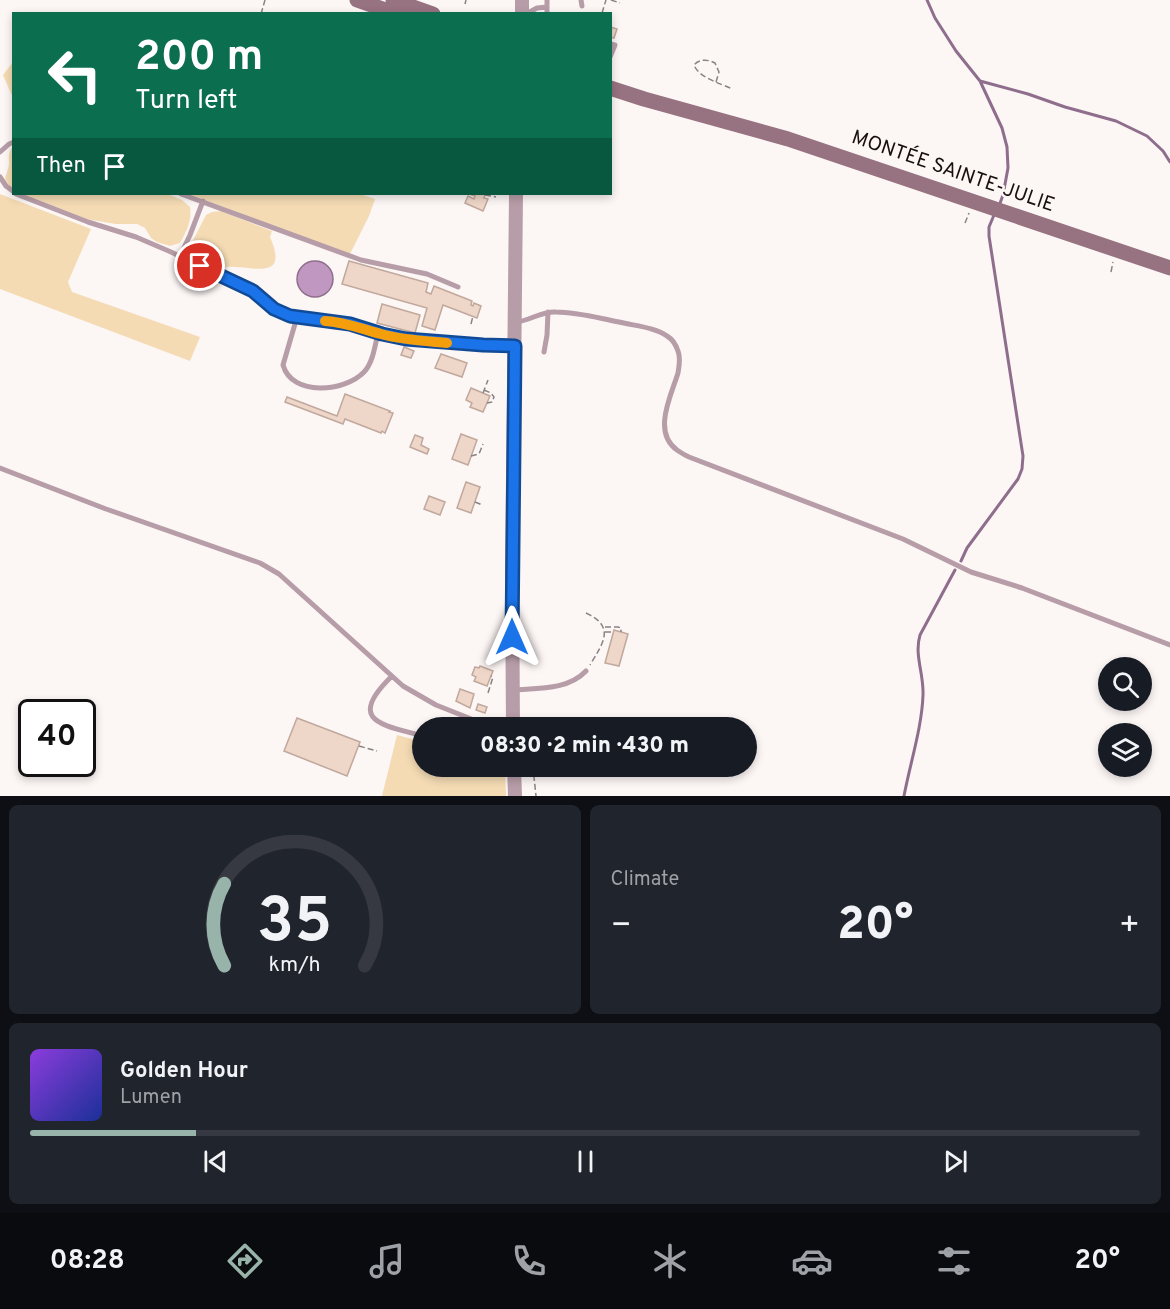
<!DOCTYPE html>
<html lang="en">
<head>
<meta charset="utf-8">
<style>
  :root { --surface:#171b24; --page:#20242c; --text:#f1f3f6; --muted:#9ea1a6; --line:#363941; --accent:#98b3aa }
  body { margin:0; font-family:Overpass,sans-serif; background:var(--page); color:var(--text); height:100vh; display:flex; flex-direction:column; font-size:22px; white-space:nowrap }
  * { box-sizing:border-box; margin:0 }
  p { font-size:20px; color:var(--muted) }
  .icon { flex:none; width:33px; height:33px; fill:none; stroke:currentColor; stroke-width:2; stroke-linecap:round; stroke-linejoin:round }
  .map { position:relative; height:796px; overflow:hidden }
  .panel { display:flex; flex-direction:column; gap:9px; padding:9px; background:#0d0f14; flex:1 }
  .panel>* { flex:none }
  .banner { position:absolute; left:12px; top:12px; width:600px; height:183px; border-radius:0px; box-shadow:0 3px 9px #0003; background:#0b6e4f; color:#fff; overflow:hidden }
  .fabs { position:absolute; left:1098px; top:657px; display:grid; gap:12px }
  .fabs a { display:grid; place-items:center; width:54px; height:54px; border-radius:50%; background:var(--surface); box-shadow:0 3px 9px #0003; font-size:30px }
  .speed { position:absolute; left:18px; top:699px; display:flex; gap:12px; font-size:30px; font-weight:700; text-align:center }
  .speed>* { display:grid; place-content:center; width:78px; height:78px; border-radius:50%; background:var(--surface); box-shadow:0 3px 9px #0003; line-height:1 }
  .speed .limit { border:3px solid #111; border-radius:9px; background:#fff; color:#111 }
  .pin { position:absolute; display:grid; place-items:center; width:51px; height:51px; color:#fff; margin:-26px; border:3px solid #fff; border-radius:50%; box-shadow:0 2px 6px #0007 }
  .me { position:absolute; width:66px; margin:-33px; rotate:0deg; stroke-linejoin:round; filter:drop-shadow(0 0 4px #0008) }
  .turn { display:flex; align-items:center; gap:21px; height:126px; padding:0 24px; font-size:27px }
  .turn .icon { width:78px; height:78px; stroke-width:2.5 }
  .turn b { display:block; font-size:42px; line-height:51px }
  .then { display:flex; align-items:center; height:57px; padding:0 24px; background:#0003; gap:12px; font-size:22px }
  .big { font-size:45px; font-weight:800; line-height:1.1 }
  .panel .widget { flex:1; display:flex; flex-direction:column; justify-content:center; gap:9px; min-width:0; padding:0 21px; border-radius:9px; background:var(--page) }
  .panel .dial { align-items:center; gap:0 }
  .dial svg { height:156px; overflow:visible; fill:none; stroke:var(--line); stroke-width:7; stroke-linecap:round; text-anchor:middle }
  .dial text { fill:var(--text); stroke:none }
  .song { display:flex; align-items:center; gap:18px }
  .cover { width:72px; height:72px; border-radius:9px; background:linear-gradient(135deg,hsl(270 70% 55%),hsl(230 70% 35%)) }
  .played { height:6px; border-radius:3px; background:linear-gradient(90deg,var(--accent) 15%,var(--line) 15%) }
  .keys { display:flex; justify-content:space-around; direction:ltr }
  .heat { display:flex; justify-content:space-between; align-items:center; font-size:33px; direction:ltr }
  .panel .tiles { flex:1; display:grid; gap:9px; grid-template-columns:1fr 1fr }
  .widget:last-child { grid-column:span 2 }
  .trip { position:absolute; left:412px; top:717px; width:345px; height:60px; border-radius:30px; background:var(--surface); box-shadow:0 3px 9px #0003; font-weight:800; line-height:60px; text-align:center }
  .tab-bar { display:flex; height:96px; justify-content:space-around; align-items:center; background:#090b0e; color:var(--muted) }
  .tab-bar .icon { width:42px; height:42px }
  .tab-bar .active { color:var(--accent) }
  .tab-bar b { font-size:27px; color:var(--text) }
  .map>svg:first-child { display:block }
  .green { fill:#f4dbb4 }
  .water { fill:#c097c1; stroke:#8e6e8c; stroke-width:1.5 }
  .lines { fill:none; stroke-linecap:round; stroke-linejoin:round }
  .stream { stroke:#8e6e8c; stroke-width:3 }
  .building { fill:#eed6c9; stroke:#c0a89c; stroke-width:1.5 }
  .path { stroke:#8b8383; stroke-width:1.5; stroke-dasharray:6 3; stroke-linecap:butt }
  .service { stroke:#b79da7; stroke-width:5 }
  .tertiary { stroke:#b79da7; stroke-width:14 }
  .secondary { stroke:#977280; stroke-width:15 }
  .route-casing { stroke:#114b97; stroke-width:15 }
  .route { stroke:#1a73e8; stroke-width:10 }
  .slow { stroke:#f59e0b; stroke-width:10 }
  .labels { text-anchor:middle; dominant-baseline:central; stroke-width:5; stroke-linejoin:round; paint-order:stroke }
  .street-label { font-size:20px; fill:#190f0f; stroke:#fcf6f5 }
</style>
</head>
<body>
<div class="map">
<svg width="1170" height="796" viewBox="0 0 1170 796">
  <rect width="100%" height="100%" fill="#fcf6f5"/>
  <!-- green -->
  <path class="green" d="M12,63l2,1 -1,34 -10,-23z
    M13,147v43c-13,-15 -6,-11 -4,-26 0,-6 -1,-9 2,-15z
    M0,194l91,35 -23,53 4,10 128,45 -10,24 -190,-72z
    M22,194h146l14,6 8,7c2,14 -3,24 -10,36l-10,3 -13,-4 -6,-4 -6,-10 -8,-4h-21l-30,-5z
    M188,194h172l15,5 -6,17 -19,38z
    M221,211l51,20 -2,6c20,46 -19,28 -45,30l-2,5c-13,-5 -29,-9 -35,-22l18,-35 6,-3z
    M397,735l26,7v24l82,1 1,29h-124z"/>
  <!-- water -->
  <path class="water" d="M297 279a18 18 0 1 1 36 0a18 18 0 1 1-36 0Z"/>
  <g class="lines">
    <!-- stream -->
    <path class="stream" d="M927,0l8,18 21,33 24,30 22,47 5,19 1,21 -5,27 -4,11
      M980,81l48,13 37,13 51,14 31,15 16,15 7,11
      M961,561l6,-13 51,-69 4,-10 1,-13 -34,-220v-9l5,-12
      M904,796c6,-32 18,-69 19,-101 1,-21 -9,-40 -3,-60l35,-65"/>
  </g>
  <!-- building -->
  <path class="building" d="M610,27l7,2 -3,9 -4,-1z
    M469,194h16l-1,4 4,1 -5,12 -18,-8 3,-7 6,3 1,-3z
    M349,261l79,22 -2,9 5,2 3,-8 38,15 -1,4 2,1 1,-3 7,3 -4,12 -34,-13 -8,25 -13,-4 5,-18 -85,-24z
    M382,304l38,11 -5,18 -38,-10z
    M404,347l10,4 -3,7 -10,-3z
    M441,354l26,9 -5,14 -27,-9z
    M471,388l19,8 -7,16 -13,-5 2,-4 -6,-3z
    M345,394l45,17 -1,1 4,1 -8,20 -3,-2 -1,2 -36,-14 -2,5 -58,-22 2,-5 50,19z
    M461,434l16,6 -9,25 -16,-6z
    M415,435l8,3 -2,7 8,4 -2,5 -17,-7z
    M466,482l14,5 -9,26 -14,-5z
    M429,496l16,6 -5,13 -16,-6z
    M614,630l14,4 -9,32 -14,-3z
    M480,666l13,5 -6,15 -13,-5 2,-4 -4,-2 3,-8 4,1z
    M460,689l14,5 -4,14 -14,-7z
    M478,704l9,3 -2,6 -9,-3z
    M297,718l63,24 -13,34 -63,-25z"/>
  <g class="lines">
    <!-- path -->
    <path class="path" d="M611,0l9,3
      M465,4l1,-4
      M602,13l4,-13
      M261,14l4,-14
      M716,82l3,-10 -4,-9c-7,-4 -16,-4 -21,2 5,13 26,18 38,24
      M485,195l11,2
      M965,223l4,-10
      M1111,272l2,-10
      M471,324l2,-8
      M484,390l7,3 3,4 -2,5 -5,1
      M483,393l5,-13
      M471,456l8,-2 4,-10
      M475,502l5,2 2,3
      M586,613c30,14 17,30 4,52
      M605,627h13l3,1v4
      M605,632h8
      M488,693l5,-16 -2,-1
      M359,746l18,5
      M535,766l-1,11 2,19"/>
    <!-- service -->
    <path class="service" d="M547,0v14
      M581,0l1,6
      M526,14l11,-6 10,-1
      M610,44l5,1 -5,12
      M0,152l9,-8 5,-2
      M0,177l6,9 8,6
      M16,194l72,28 48,15 35,15 82,39 21,18 7,4 23,6 46,5 32,10 24,5 77,6 30,1
      M181,194l180,66 66,14 31,13
      M180,256l10,-21 13,-34
      M297,317l-14,48c9,32 62,27 81,7 9,-9 11,-27 14,-39
      M516,322c14,-1 25,-11 40,-10 21,0 42,6 63,10 16,4 35,5 48,14 5,3 9,9 11,15 3,7 1,15 0,22 -7,23 -26,59 -1,77 4,3 8,5 12,7l214,82 68,33 51,16 148,57
      M544,352l3,-17 1,-23
      M0,468l106,41 154,54 19,11 124,112 33,19 53,21 9,2
      M391,677c-46,45 -7,48 32,59
      M514,690c25,-2 54,0 72,-19"/>
    <!-- tertiary -->
    <path class="tertiary" d="M522,14v-14
      M513,728l-1,-154 4,-380
      M514,766l1,30"/>
    <!-- secondary -->
    <path class="secondary" d="M357,0l40,14
      M393,0l40,14
      M610,88l34,11 144,40 382,129"/>
  </g>
  <g class="lines">
    <!-- route casing -->
    <g class="route-casing">
      <path id="route" d="M200,266l53,25 21,18 16,7 60,8 32,10 24,5 77,6 32,1 -3,291"/>
    </g>
    <!-- route -->
    <use href="#route" class="route"/>
    <!-- slow -->
    <path class="slow" d="M325,321c20,1 37,8 56,13 21,6 44,7 66,9"/>
  </g>
  <g class="labels">
    <!-- street labels -->
    <g class="street-label">
      <text transform="translate(953 172) rotate(19)">MONTÉE SAINTE-JULIE</text>
    </g>
  </g>
</svg>
<div class="fabs">
<a><svg class="icon" aria-label="search" viewBox="0 0 24 24"><circle cx="10" cy="10" r="6"/><path d="M15 15l6 6"/></svg></a>
<a><svg class="icon" aria-label="layers" viewBox="0 0 24 24"><path d="M12 4l9 5-9 5-9-5zM3 14l9 5 9-5"/></svg></a>
</div>
<div class="speed"><div class="limit">40</div></div>
<div class="pin" style="left:200px;top:266px;background:#d93025"><svg class="icon" aria-label="arrive" viewBox="0 0 24 24"><path d="M6 21V4h12l-3 4 3 4H6"/></svg></div>
<svg class="me" style="left:512px;top:637px" viewBox="-20 -20 40 40"><path d="M0-17L14 15 0 8-14 15z" fill="#1a73e8" stroke="#fff" stroke-width="4"/></svg>
<div class="trip">08:30 · 2 min · 430 m</div>
<div class="banner">
<div class="turn"><svg class="icon" aria-label="left" viewBox="0 0 24 24"><path d="M17 20v-9H6M10 6l-5 5 5 5"/></svg><div><b>200 m</b>Turn left</div></div>
<div class="then">Then<svg class="icon" aria-label="arrive" viewBox="0 0 24 24"><path d="M6 21V4h12l-3 4 3 4H6"/></svg></div>
</div>
</div>
<section class="panel">
<div class="tiles">
<div class="widget dial"><svg viewBox="0 0 100 80">
<path d="M14 69A42 42 0 1 1 86 69"/>
<path d="M14 69A42 42 0 0 1 14 27" stroke="#98b3aa"/>
<text x="50" y="56" font-size="32" font-weight="700">35</text>
<text x="50" y="72" font-size="11">km/h</text>
</svg></div>
<div class="widget"><p>Climate</p>
<div class="heat"><a>−</a><b class="big">20°</b><a>+</a></div>
</div>
<div class="widget">
<div class="song"><i class="cover"></i><div><b>Golden Hour</b><p>Lumen</p></div></div>
<div class="played"></div>
<div class="keys"><svg class="icon" aria-label="previous" viewBox="0 0 24 24"><path d="M18 5L8 12l10 7zM5 5v14"/></svg><svg class="icon" aria-label="pause" viewBox="0 0 24 24"><path d="M8 5v14M16 5v14"/></svg><svg class="icon" aria-label="next" viewBox="0 0 24 24"><path d="M6 5l10 7-10 7zM19 5v14"/></svg></div>
</div>
</div>
</section>
<nav class="tab-bar">
<b>08:28</b>
<svg class="icon active" aria-label="directions" viewBox="0 0 24 24"><path d="M12 3l9 9-9 9-9-9zM9 14v-3h6M13 9l2 2-2 2"/></svg>
<svg class="icon" aria-label="music" viewBox="0 0 24 24"><path d="M9 18V5l10-2v13"/><circle cx="6" cy="18" r="3"/><circle cx="16" cy="16" r="3"/></svg>
<svg class="icon" aria-label="phone" viewBox="0 0 24 24"><path d="M5 4h4l2 5-3 2q2 4 5 5l2-3 5 2v4C11 20 4 13 5 4z"/></svg>
<svg class="icon" aria-label="climate" viewBox="0 0 24 24"><path d="M12 3v18M4 7l16 10M4 17L20 7"/></svg>
<svg class="icon" aria-label="car" viewBox="0 0 24 24"><path d="M5 17H2v-5l4-1 3-4h7l3 4 3 1v5h-3M9 17h6M6 11h13"/><circle cx="7" cy="17" r="2"/><circle cx="17" cy="17" r="2"/></svg>
<svg class="icon" aria-label="filters" viewBox="0 0 24 24"><path d="M4 7h16M4 17h16"/><circle cx="9" cy="7" r="2"/><circle cx="15" cy="17" r="2"/></svg>
<b>20°</b>
</nav>
</body>
</html>
